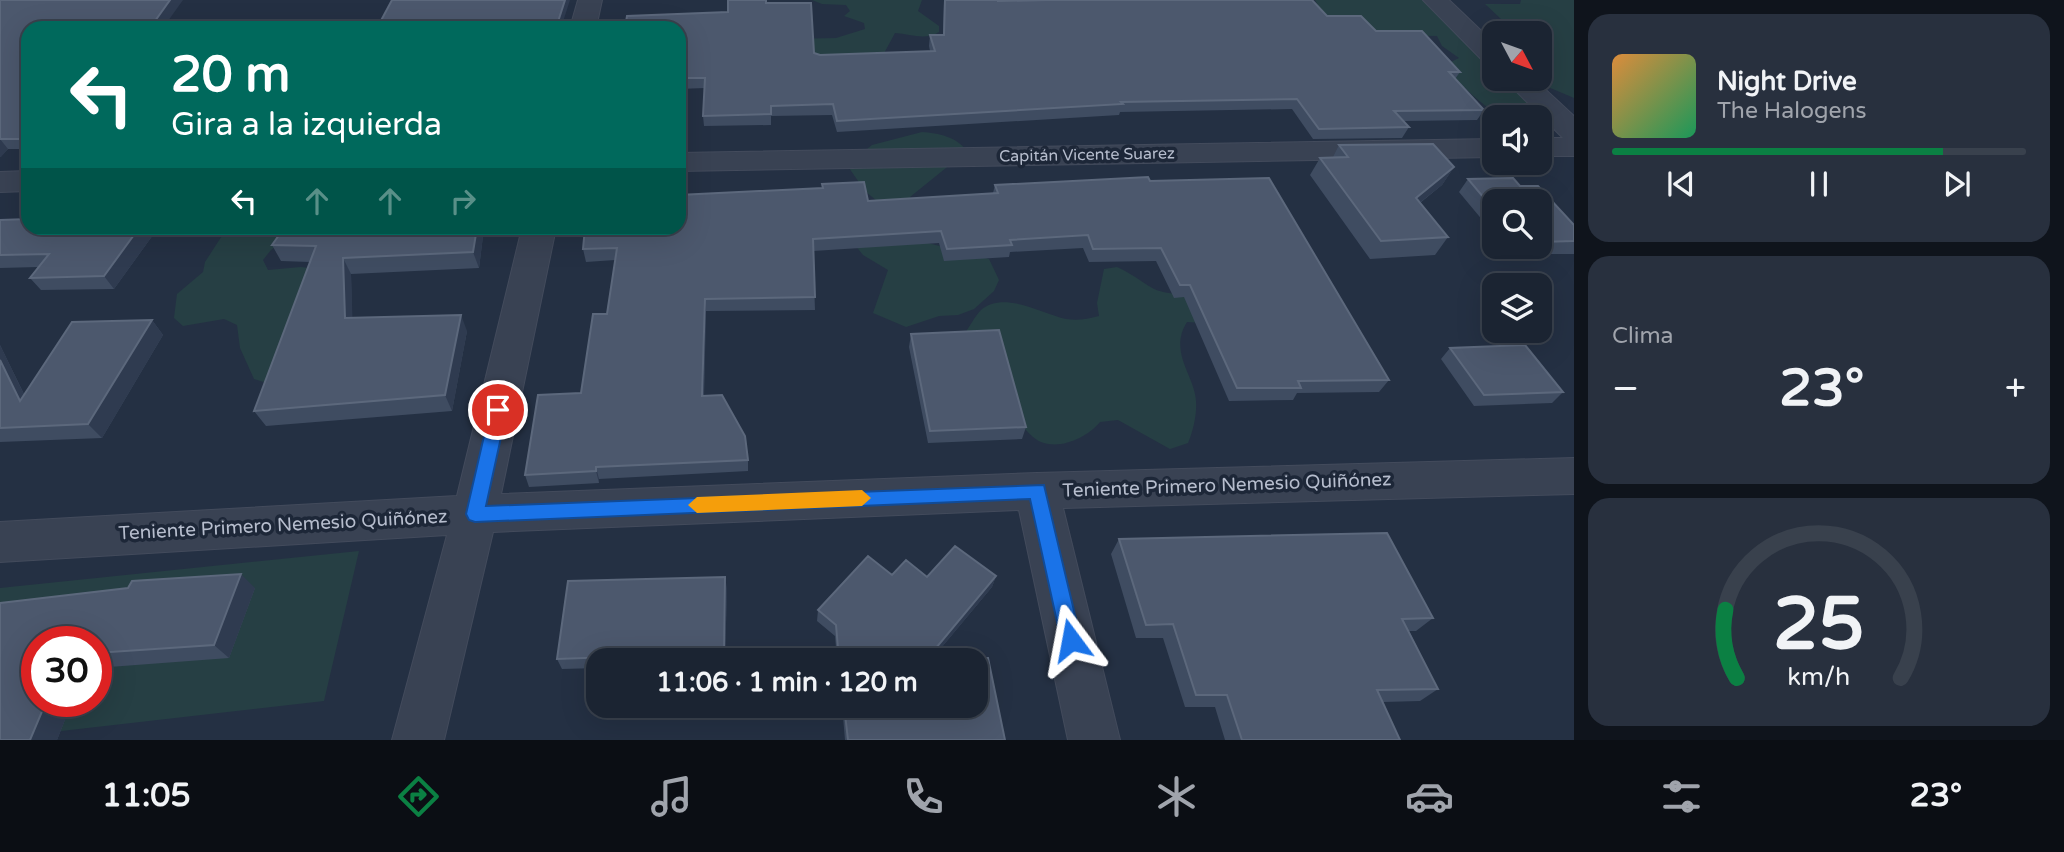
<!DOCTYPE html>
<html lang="es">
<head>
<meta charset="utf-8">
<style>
  :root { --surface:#1b2432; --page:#28303e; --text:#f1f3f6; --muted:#a0a4ac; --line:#39414d; --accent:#0b8043 }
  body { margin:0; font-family:"Varela Round",sans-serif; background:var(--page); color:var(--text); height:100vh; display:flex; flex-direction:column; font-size:26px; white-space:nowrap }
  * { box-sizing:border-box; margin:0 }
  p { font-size:23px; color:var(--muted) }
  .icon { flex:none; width:38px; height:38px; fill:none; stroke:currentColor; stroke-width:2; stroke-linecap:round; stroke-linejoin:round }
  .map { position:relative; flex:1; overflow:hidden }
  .details { display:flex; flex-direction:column; gap:14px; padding:14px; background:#0f141c; width:490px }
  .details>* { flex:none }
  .guide { position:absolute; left:21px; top:21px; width:665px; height:214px; border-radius:21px; box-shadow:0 7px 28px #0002,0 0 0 2px var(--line); background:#00695c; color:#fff; overflow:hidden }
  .needle { width:46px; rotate:131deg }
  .buttons { position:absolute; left:1482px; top:21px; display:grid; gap:14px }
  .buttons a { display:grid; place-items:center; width:70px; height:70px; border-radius:14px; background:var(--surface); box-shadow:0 7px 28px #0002,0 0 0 2px var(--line); font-size:35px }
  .speed { position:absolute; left:21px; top:626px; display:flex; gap:14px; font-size:35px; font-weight:700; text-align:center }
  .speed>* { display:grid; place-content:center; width:91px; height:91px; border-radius:50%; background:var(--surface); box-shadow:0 7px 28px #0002,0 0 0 2px var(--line); line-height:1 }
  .speed .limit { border:10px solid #d22; background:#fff; color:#111 }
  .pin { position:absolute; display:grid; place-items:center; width:60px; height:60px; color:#fff; margin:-30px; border:4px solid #fff; border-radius:50%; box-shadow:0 2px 7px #0007 }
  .me { position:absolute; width:77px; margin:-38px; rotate:347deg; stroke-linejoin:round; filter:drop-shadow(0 0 5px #0008) }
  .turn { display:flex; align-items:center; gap:24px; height:147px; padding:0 35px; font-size:32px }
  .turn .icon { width:91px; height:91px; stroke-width:2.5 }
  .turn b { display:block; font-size:49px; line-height:60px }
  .lanes { display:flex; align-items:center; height:66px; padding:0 35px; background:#0003; justify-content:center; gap:35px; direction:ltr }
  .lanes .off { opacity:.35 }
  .big { font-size:52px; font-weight:800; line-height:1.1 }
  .details .tile { flex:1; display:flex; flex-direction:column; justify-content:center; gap:10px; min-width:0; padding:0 24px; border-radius:21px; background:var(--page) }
  .details .dial { align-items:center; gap:0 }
  .dial svg { height:182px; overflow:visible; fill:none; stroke:var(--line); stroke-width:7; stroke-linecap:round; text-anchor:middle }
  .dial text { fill:var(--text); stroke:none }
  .song { display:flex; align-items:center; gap:21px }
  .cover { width:84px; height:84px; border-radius:10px; background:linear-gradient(135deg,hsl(30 70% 55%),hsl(150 70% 35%)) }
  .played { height:7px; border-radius:4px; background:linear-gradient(90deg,var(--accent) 80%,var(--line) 80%) }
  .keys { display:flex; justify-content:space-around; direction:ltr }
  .heat { display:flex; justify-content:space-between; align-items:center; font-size:38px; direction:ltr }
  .trip { position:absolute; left:586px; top:648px; width:402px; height:70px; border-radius:21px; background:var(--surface); box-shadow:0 7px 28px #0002,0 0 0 2px var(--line); font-weight:800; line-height:70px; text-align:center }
  .tab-bar { display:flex; height:112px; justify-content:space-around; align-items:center; background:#0b0e14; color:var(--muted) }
  .tab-bar .icon { width:49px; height:49px }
  .tab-bar .current { color:var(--accent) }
  .tab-bar b { font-size:32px; color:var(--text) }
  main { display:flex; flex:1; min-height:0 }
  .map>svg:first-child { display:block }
  .green { fill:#263f44; fill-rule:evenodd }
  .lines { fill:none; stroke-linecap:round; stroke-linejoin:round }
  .minor-casing { stroke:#434b5c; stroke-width:2 }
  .minor { fill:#394253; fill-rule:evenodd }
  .wall { fill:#3f4c61 }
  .shaded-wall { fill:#2f3b50 }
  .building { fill:#4c586d; stroke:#5c687c; stroke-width:2 }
  .route { fill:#1a73e8; stroke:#114b97; stroke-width:2 }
  .slow { fill:#f59e0b }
  .labels { text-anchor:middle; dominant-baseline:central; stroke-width:7; stroke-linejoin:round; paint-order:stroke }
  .far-street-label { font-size:16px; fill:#b6bdcd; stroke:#1d2738 }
  .street-label { font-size:19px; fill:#b6bdcd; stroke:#1d2738 }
</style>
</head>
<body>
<main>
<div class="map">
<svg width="1574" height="740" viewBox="0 0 1574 740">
  <rect width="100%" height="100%" fill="#243043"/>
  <!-- green -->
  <path class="green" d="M812,0h110l-4,11 21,15v6c-14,9 -28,2 -44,1l-13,24 -66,3 -28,-21 48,-1 29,-9 -1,-6 -20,-7 6,-5 -4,-6 -24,-1z
    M1315,0h121l-4,9 45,20 17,14v36h32l15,26 -9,12c-9,0 -20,2 -29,-1 -16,-5 -48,-36 -58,-51l14,-7 -17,-12 -5,-10 -51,-1 -23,-10 -39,-9z
    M1521,0h53v98l-45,-19h11v-46h-24l-31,-29h35z
    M922,132c16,1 35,5 45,19l-57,46v20l18,26 61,16 10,21 -5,11 -20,18 -16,6 -19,1 -33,11 -33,-14 15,-43 -25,-15 -8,-10 28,-39 -18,-15 -18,-26 25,-20z
    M227,228h155l-85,3 -26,19 -8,10 5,10 33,-3 29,4 -60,113 -16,-5 -14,-31 -3,-23 -13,-6 -41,7 -9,-8 3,-24 26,-22 2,-10z
    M1117,267c33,15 32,30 74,26l30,31 -34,-2c-19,30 8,54 9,79 1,14 -3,30 -8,42l-18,6 -52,-29 -18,2c-14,17 -47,32 -67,15 -24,-20 -51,-76 -68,-104 5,-7 10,-17 16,-23 23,-20 61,4 85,9 12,2 21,0 33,-3l-2,-13 7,-34z
    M359,551l-35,150 -324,37v-150zM37,642h59v60h-59z"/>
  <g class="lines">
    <!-- minor casing -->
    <g class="minor-casing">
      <path id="minor" d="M578,0h24l-6,28h-26z
        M1423,0h26l45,43v22l-9,-2z
        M1504,79h30l40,37v40h-34v-18h23z
        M1494,139v18l-815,14v-18z
        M28,171v20l-28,1v-20z
        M522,228h34l-55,266 536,-21 537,-15v36l-511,14 57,232h-52l-49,-230 -526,22 -49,208h-52l55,-205 -447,27v-40l457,-26z"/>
    </g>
    <!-- minor -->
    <use href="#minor" class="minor"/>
  </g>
  <!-- wall -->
  <path class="wall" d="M0,0l28,28v121h-20l-8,8z
    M944,0h54v1l329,15 49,15 84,41 -5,7 29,31 -7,10 -74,1 6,6 -7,11 -89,1 -21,-30 -172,3 -1,3 -282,17 -5,-17 -61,1v9l-67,1 -1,-10 2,-28 -26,1v-61l49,-16 38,-9 48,50 6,2 110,-4 -1,-5 1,-11h13z
    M1339,145l115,22 -12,18 -22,18 28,34 -13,18 -65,4 -60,-84 10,-17 13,-1z
    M1513,178l7,8h18l36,39v29h-62l-7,-7h35v-46h-46v33l-35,-42 9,-13z
    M1150,181l239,199 -10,12 -82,1 -4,7 -64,1 -45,-104 -10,1 -18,-37 -67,1 -6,-14 -73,4 -1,5 -65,4 -5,-18 -126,8 2,59 -109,1 -2,85 44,64v11l-149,8v4l-70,4 -4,-12 56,-82 26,-79 8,-54 -29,2 -3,-13 239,-61v-4l46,17 125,-8 2,-8z
    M0,220l28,8h130l-44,61 -73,1 -11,-12 8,-11 -38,1z
    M484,228l-5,40 -128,6 1,44 115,13 -15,80 -186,15 -12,-15 56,-149 -29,-1 -9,-16z
    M152,320l11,15 -61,103 -102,4v-97l24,49z
    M911,334l115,93 -4,12 -94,4 -19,-96z
    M1450,348l113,44 -11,11 -78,3 -33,-47z
    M1119,539l314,79 -17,13h-7l29,58 -18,12 -37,1 17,38h-175l-10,-33h-30l-22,-69h-27l-25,-84z
    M892,575l35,2 69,-1 -4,11 -61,73h-94l-2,-24 -18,-15 1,-11z
    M255,588l-26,70 -133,10v-26h-59v60h35l-15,38h-57v-137z
    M727,588l-2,72h-127v8l-36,1 -5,-10z
    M842,705h134l29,35h-160z"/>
  <!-- shaded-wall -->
  <path class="shaded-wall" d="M170,0h13l-20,28h-13z
    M565,0h5l-9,28h-5z
    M0,139l8,10 -7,8 -1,-1z
    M1454,167l-12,18 -38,30 12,-17z
    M139,228h19l-44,61 -10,-13z
    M477,228h7l-5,40 -6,-16z
    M343,258l8,16 2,60 -8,-16z
    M705,299l1,12 -3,98 -1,-13z
    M461,315l6,16 -15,80 -7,-16z
    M152,320l11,15 -61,103 -14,-14z
    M0,345l34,70 -14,-14 -20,-41z
    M596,467l3,12v4l-3,-12z
    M241,574l14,14 -26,70 -15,-13z
    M996,576l-4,11 -61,73h-5z
    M725,577l2,11 -2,72 -1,-7z
    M46,702h26l-15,38h-27z"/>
  <!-- building -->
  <path class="building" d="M0,0h170l-20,28h-122v111h-28z
    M392,0h173l-9,28h-179z
    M728,0h38v3h45l3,50 6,2 115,-4 -5,-16h14l1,-35h53v1l49,-1h265l15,16h34l15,15h46l38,41h-11l35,38 -90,1 15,16 -90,2 -22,-30 -176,3 2,2 -286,17 -4,-17 -62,2v8l-68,2 2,-38h-26v-50h-54l2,-12 101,-4z
    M1433,144l21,23 -38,31 32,39 -67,4 -61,-83 28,-1 -9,-12z
    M1148,177l2,4 119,-3 120,202 -91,1 3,7h-64l-47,-103h-10l-19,-37 -68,1 -5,-14 -78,5 2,5 -65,4 -6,-18 -128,8 2,58 -110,2 -3,97 20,-1 23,41 3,24 -152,7v4l-71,4 13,-80 43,-2 12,-79h14l10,-66 -34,1 2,-21h94v-33l144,-7 -1,-4 42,-2 4,19 130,-8 -3,-8z
    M1513,178l7,8h18l36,39v16l-34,1v-41h-46v9l-26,-31z
    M28,219v9h111l-35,48 -74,2 19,-24 -49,1v-35z
    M284,228h193l-4,24 -130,6 2,60 116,-3 -16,80 -191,16 62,-165 -44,-1z
    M152,320l-64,104 -88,4v-68l20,41 52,-79z
    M999,330l27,97 -96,4 -19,-97z
    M1525,345l38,47 -79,3 -34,-47z
    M1387,533l46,85 -31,1 36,70 -61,1 23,50h-158l-15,-45h-31l-23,-71 -27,1 -27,-86z
    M955,546l41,30 -70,84h-87l-3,-35 -18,-15 50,-54 24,19 14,-15 21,17z
    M241,574l-27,71 -118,8v-11h-59v60h9l-16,38h-30v-137l128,-15 4,-7z
    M725,577l-1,76 -167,6 11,-78z
    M988,658l17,82h-157l-4,-35h132v-45h-23z"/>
  <!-- route -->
  <path class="route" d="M498,403l9,7 -21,96 558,-21 37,155 -3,7 -7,3 -7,-3 -3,-7 -31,-141 -555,23 -6,-2 -3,-6 24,-104z"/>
  <!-- slow -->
  <path class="slow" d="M862,490l9,8 -9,8 -165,7 -9,-8 9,-8z"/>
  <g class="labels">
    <!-- far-street labels -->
    <g class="far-street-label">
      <text transform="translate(1087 155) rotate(-1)">Capitán Vicente Suarez</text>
    </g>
    <!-- street labels -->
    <g class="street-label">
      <text transform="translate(1227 485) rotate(-2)">Teniente Primero Nemesio Quiñónez</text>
      <text transform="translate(283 525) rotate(-3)">Teniente Primero Nemesio Quiñónez</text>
    </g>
  </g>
</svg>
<div class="buttons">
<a><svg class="needle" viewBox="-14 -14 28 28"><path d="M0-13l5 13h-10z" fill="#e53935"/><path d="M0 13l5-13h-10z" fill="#a0a4ac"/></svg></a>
<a><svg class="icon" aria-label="sound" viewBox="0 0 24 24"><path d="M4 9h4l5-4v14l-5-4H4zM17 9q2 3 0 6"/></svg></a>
<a><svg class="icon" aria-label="search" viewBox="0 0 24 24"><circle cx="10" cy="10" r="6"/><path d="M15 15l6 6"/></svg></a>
<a><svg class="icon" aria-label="layers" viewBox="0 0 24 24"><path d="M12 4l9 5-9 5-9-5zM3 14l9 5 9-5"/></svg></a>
</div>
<div class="speed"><div class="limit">30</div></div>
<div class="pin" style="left:498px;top:410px;background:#d93025"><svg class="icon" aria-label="arrive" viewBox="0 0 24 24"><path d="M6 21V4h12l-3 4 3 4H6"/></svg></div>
<svg class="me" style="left:1071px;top:640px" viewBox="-20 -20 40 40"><path d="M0-17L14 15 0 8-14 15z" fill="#1a73e8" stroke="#fff" stroke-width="4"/></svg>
<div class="trip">11:06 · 1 min · 120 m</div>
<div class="guide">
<div class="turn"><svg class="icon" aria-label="left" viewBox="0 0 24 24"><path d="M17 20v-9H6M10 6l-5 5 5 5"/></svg><div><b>20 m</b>Gira a la izquierda</div></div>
<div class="lanes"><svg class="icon" aria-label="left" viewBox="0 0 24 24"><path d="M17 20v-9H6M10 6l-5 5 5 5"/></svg><svg class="icon off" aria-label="ahead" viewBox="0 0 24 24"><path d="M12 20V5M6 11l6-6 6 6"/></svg><svg class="icon off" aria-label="ahead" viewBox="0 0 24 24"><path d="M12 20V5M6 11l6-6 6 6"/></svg><svg class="icon off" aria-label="right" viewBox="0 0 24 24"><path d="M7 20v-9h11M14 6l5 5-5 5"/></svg></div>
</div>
</div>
<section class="details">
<div class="tile">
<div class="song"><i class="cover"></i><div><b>Night Drive</b><p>The Halogens</p></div></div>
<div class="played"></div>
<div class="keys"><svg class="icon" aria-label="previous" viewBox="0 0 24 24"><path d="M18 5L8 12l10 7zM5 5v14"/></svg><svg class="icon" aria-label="pause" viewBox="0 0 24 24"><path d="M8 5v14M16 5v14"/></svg><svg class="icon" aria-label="next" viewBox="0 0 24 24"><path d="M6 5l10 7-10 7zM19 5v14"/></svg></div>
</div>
<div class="tile"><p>Clima</p>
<div class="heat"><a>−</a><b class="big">23°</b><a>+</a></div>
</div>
<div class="tile dial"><svg viewBox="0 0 100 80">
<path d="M14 69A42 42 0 1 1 86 69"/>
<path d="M14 69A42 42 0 0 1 9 39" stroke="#0b8043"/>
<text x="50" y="56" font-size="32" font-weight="700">25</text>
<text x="50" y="72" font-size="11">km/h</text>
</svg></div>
</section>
</main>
<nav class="tab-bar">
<b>11:05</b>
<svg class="icon current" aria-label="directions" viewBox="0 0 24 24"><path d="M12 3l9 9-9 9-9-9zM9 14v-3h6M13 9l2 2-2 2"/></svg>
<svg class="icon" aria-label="music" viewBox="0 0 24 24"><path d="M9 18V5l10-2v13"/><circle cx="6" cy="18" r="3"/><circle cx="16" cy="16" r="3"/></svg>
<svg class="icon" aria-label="phone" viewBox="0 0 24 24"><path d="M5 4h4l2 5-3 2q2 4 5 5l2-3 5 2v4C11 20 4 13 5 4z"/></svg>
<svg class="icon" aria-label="climate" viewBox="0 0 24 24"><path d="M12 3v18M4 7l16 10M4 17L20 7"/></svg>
<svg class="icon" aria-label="car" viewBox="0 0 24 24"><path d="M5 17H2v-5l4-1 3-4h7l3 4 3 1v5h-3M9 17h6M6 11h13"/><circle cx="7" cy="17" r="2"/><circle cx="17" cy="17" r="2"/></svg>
<svg class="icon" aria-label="filters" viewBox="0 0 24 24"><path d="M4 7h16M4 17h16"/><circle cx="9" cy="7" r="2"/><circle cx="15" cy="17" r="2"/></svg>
<b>23°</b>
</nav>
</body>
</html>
